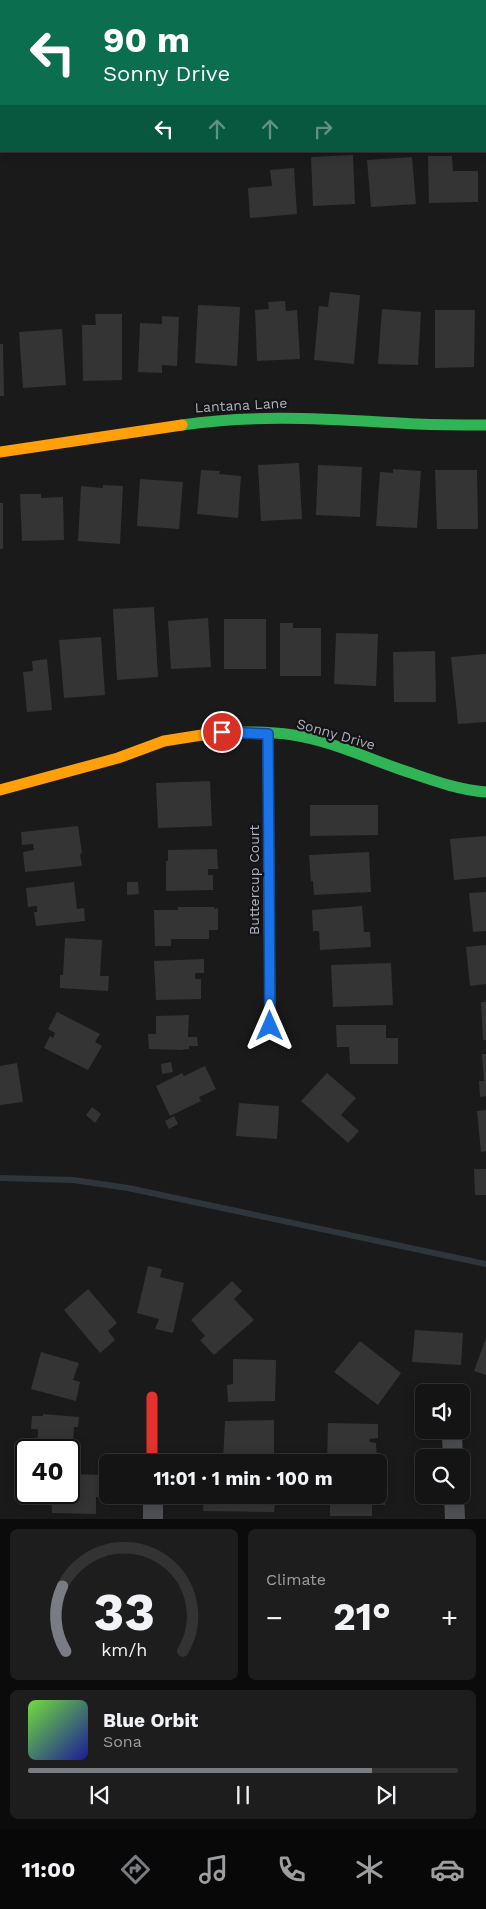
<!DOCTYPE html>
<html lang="en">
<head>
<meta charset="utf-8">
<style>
  :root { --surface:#141414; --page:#1d1d1d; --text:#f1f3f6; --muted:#9d9ea0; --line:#333334; --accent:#7a7c83 }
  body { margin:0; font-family:"Work Sans",sans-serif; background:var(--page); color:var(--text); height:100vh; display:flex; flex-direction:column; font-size:19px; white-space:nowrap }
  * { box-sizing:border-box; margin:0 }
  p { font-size:16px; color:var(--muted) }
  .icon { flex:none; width:28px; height:28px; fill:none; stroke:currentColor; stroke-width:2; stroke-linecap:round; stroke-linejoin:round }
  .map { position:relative; height:1519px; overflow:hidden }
  .side { display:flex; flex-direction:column; gap:10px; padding:10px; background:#0b0b0b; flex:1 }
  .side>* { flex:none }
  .banner { position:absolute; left:0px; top:0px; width:486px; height:152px; box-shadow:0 2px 12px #0003,0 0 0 1px var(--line); background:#0b6e4f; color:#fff; overflow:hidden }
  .controls { position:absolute; left:415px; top:1384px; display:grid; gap:10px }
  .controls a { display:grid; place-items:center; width:55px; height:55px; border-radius:8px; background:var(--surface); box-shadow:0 2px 12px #0003,0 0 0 1px var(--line); font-size:25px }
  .speed { position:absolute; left:15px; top:1439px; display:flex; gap:10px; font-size:25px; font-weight:700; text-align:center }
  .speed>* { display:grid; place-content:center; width:65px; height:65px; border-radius:50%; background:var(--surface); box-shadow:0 2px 12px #0003,0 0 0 1px var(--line); line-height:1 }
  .speed .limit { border:2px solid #111; border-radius:8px; background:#fff; color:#111 }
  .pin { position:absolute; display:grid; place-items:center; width:42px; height:42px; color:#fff; margin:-21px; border:2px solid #fff; border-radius:50%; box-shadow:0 1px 5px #0007 }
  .me { position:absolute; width:55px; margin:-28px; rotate:0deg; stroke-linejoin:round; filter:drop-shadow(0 0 4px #0008) }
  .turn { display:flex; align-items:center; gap:18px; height:105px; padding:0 20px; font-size:22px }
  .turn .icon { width:65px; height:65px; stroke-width:2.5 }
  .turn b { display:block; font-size:35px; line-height:42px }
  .lanes { display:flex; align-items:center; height:48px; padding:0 20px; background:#0003; justify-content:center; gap:25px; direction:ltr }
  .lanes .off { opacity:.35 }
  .big { font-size:38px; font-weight:700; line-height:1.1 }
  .side .card { flex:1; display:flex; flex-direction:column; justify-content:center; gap:8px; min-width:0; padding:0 18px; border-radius:8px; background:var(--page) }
  .side .dial { align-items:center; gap:0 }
  .dial svg { height:130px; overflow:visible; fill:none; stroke:var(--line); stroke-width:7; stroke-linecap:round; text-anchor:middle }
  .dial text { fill:var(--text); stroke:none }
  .song { display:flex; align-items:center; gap:15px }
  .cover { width:60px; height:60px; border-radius:8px; background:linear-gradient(135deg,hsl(100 70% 55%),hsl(240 70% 35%)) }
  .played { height:5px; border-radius:2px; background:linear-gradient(90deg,var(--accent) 80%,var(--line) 80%) }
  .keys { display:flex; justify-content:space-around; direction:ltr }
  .heat { display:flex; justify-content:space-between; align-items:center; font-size:28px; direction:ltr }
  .side .tiles { flex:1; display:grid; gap:10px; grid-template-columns:1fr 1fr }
  .card:last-child { grid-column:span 2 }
  .trip { position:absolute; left:99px; top:1454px; width:288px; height:50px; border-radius:8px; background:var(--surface); box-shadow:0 2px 12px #0003,0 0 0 1px var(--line); font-weight:700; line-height:50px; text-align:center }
  .tabs { display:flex; height:80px; justify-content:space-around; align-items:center; background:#080808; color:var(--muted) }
  .tabs .icon { width:35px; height:35px }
  .tabs .selected { color:var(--accent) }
  .tabs b { font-size:22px; color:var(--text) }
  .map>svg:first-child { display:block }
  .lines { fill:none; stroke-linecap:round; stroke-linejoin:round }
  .stream { stroke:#2e363c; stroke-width:6 }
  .building { fill:#343435 }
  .street { stroke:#4f5053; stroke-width:20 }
  .fast { stroke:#30b455; stroke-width:11 }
  .slow { stroke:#ff9f0a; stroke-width:11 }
  .jam { stroke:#e5322d; stroke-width:11 }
  .route-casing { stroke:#114b97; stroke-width:12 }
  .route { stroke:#1a73e8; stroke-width:9 }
  .labels { text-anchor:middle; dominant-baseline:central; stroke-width:4.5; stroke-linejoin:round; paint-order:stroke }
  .street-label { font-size:14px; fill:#adb1bb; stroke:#141417 }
</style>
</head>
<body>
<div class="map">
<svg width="486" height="1519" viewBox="0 0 486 1519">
  <rect width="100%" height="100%" fill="#1a1a1b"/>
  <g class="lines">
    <!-- stream -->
    <path class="stream" d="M0,1178l73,2 55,8 358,76"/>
  </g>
  <!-- building -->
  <path class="building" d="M353,155l2,49 -42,2 -2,-49z
    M428,156h24l1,15h25v31l-49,1z
    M412,157l4,47 -45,3 -4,-47z
    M294,168l3,46 -47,4 -2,-30 24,-2 -2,-16z
    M330,292l30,3 -6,69 -40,-4 5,-54 9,1z
    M285,301l1,10 11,-1 3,49 -43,2 -2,-51 14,-1 -1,-7z
    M198,305l42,2 -3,59 -42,-3z
    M382,309l39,3 -3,53 -40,-1z
    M435,310h40l-1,57 -39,1z
    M95,314h27v66l-39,1 -1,-56h14z
    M162,316l17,1 -2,49 -15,-1v8l-24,-1 2,-49 22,1z
    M62,329l4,56 -43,3 -4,-56z
    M0,344h3l1,52h-4z
    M299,463l3,56 -41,2 -3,-56z
    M318,465l44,2 -2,50 -44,-2z
    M393,469l28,2 -4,57 -41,-2 4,-54 13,1z
    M201,470l19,1 -1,3 22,2 -3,42 -41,-4z
    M435,470h42l1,59h-41z
    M140,479l43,3 -4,47 -42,-3z
    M103,485l20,1 -3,58 -42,-3 3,-55 22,2z
    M20,494h21v4l22,-1 1,43 -42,1z
    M0,503h3v46h-3z
    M154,607l4,70 -41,3 -4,-71z
    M208,618l3,49 -40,2 -3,-48z
    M224,619h42v50h-42z
    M280,623h13v5h28v48h-41z
    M336,633l42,1 -2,52 -42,-2z
    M101,637l4,58 -41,3 -5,-58z
    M435,651l1,51h-42l-1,-50z
    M486,654v68l-28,2 -7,-67z
    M47,659l5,51 -25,2 -4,-40 10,-1 -1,-10z
    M210,781l2,45 -54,2 -2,-45z
    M310,805h68v30l-68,1z
    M78,826l4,27 -2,1 2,12 -57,6 -2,-20 11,-2 -1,-6 -11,1 -1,-13z
    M486,836v41l-32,3 -4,-41z
    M217,849l1,20h-10v6h5v15l-47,1v-30h2v-11z
    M369,852l2,40 -57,3 -1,-14h-2l-2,-26z
    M74,882l3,27 7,-1 1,13 -49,5 -2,-14h3v-6l-9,1 -2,-19z
    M127,882h11l1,12 -12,1z
    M486,892v39l-13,1 -4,-39z
    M362,906l2,26h6l1,15 -51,3 -1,-19h-6l-1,-21z
    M178,907h36v2l4,-1v22h-9v9h-38v7h-16l-1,-36h24z
    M65,938l37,2 -2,36h9l-1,15 -48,-3v-13h3z
    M486,945v39l-16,2 -4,-39z
    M204,959v14h-9v6h6v20l-45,1 -2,-39z
    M391,963l2,42 -60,2 -2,-42z
    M481,1002h5v38h-3z
    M57,1012l43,22 -5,8 7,4 -14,24 -44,-22 6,-12 3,2 2,-5 -7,-4z
    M189,1015l-1,22h9l1,9h-9v3l-8,1 -32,-1 -1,-15h8v-18z
    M336,1025h50v13h12v26h-48l-1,-17h-12z
    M482,1054h4v42l-6,1 -1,-16h5z
    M171,1062l2,10 -11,2 -1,-10z
    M17,1063l6,39 -23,3v-39z
    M205,1066l11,23 -17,8 2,4 -31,15 -14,-30 26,-13 2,3z
    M327,1073l29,25 -15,17 18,16 -11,12 -47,-42z
    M239,1103l40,3 -2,33 -41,-3z
    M92,1107l9,7 -6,9 -9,-8z
    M486,1110v41l-5,1 -4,-41z
    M174,1116l4,8 -9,5 -4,-8z
    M474,1169h12v26h-11z
    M148,1266l14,3 -2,8 24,6 -11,50 -18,-4 4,-10 -22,-6z
    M232,1281l10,10 -8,8 20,21 -40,35 -14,-15 5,-4 -14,-16z
    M88,1289l29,34 -9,8 7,9 -15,13 -36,-43z
    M415,1330l48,3 -2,32 -49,-3z
    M486,1338v37l-12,-4z
    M360,1341l41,32 -23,32 -44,-33z
    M41,1352l38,11 -6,17 7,2 -4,19 -45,-12z
    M233,1359l43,1 -1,41 -47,1 -1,-17 6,-1z
    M43,1414l36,3 -1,10h-4l-2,29 -3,-1v-5h-32l1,-21h-7l1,-13h11z
    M274,1420v42h-51l2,-41z
    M328,1423l50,1v14l-9,1 1,3 6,1 1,19h-50z
    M69,1474l37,1 -1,21 -9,1v17l-44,-1 -1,-21h18z
    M378,1482h6l1,23h-13v11h-42v-21h48z
    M204,1495h72l-2,17 -71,-1z"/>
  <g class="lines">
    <!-- street -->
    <path class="street" d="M485,102h1
      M0,129h1
      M452,1435l1,23
      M153,1495v24
      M454,1495l1,24"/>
    <!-- fast -->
    <path class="fast" d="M182,425c78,-12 156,-5 235,-1 23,1 46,1 69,1
      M268,734l2,292
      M202,735c26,-4 65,-4 91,0 35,5 74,23 109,35 27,9 55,20 84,22"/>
    <!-- slow -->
    <path class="slow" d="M0,452l182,-27
      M0,790l118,-32 46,-17 38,-6"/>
    <!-- jam -->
    <path class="jam" d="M152,1397v65"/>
  </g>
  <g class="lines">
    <!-- route casing -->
    <g class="route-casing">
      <path id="route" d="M222,732l46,2 2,292"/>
    </g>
    <!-- route -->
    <use href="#route" class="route"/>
  </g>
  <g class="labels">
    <!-- street labels -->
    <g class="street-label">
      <text transform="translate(241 405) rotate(-3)">Lantana Lane</text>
      <text transform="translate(336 734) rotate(16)">Sonny Drive</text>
      <text transform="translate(254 880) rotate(-90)">Buttercup Court</text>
    </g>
  </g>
</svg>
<div class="controls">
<a><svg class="icon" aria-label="sound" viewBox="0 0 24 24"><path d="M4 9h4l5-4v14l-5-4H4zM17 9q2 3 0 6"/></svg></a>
<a><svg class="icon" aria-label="search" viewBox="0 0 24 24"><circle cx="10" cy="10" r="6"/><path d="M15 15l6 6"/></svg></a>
</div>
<div class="speed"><div class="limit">40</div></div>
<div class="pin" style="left:222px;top:732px;background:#d93025"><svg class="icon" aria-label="arrive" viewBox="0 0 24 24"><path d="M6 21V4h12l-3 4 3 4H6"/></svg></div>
<svg class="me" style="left:270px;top:1026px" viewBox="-20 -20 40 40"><path d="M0-17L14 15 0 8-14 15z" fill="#1a73e8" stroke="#fff" stroke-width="4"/></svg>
<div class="trip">11:01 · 1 min · 100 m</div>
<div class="banner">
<div class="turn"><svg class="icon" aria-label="left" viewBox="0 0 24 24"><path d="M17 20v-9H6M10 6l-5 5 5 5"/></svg><div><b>90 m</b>Sonny Drive</div></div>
<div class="lanes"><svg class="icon" aria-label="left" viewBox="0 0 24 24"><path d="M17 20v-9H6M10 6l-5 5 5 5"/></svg><svg class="icon off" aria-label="ahead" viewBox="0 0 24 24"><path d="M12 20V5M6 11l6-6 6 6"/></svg><svg class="icon off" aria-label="ahead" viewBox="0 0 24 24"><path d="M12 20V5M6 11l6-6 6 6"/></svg><svg class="icon off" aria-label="right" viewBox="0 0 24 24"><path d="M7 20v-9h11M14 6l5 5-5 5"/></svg></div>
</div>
</div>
<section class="side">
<div class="tiles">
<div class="card dial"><svg viewBox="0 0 100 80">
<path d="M14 69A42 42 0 1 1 86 69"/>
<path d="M14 69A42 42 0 0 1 12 29" stroke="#7a7c83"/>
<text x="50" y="56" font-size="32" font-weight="700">33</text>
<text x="50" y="72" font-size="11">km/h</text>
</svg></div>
<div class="card"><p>Climate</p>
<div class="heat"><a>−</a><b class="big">21°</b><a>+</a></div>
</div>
<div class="card">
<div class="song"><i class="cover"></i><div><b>Blue Orbit</b><p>Sona</p></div></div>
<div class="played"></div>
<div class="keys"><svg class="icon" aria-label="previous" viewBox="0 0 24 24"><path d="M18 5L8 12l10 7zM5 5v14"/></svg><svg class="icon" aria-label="pause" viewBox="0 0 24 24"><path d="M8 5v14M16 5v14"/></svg><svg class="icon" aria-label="next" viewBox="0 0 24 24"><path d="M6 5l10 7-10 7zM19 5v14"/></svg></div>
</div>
</div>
</section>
<nav class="tabs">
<b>11:00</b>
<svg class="icon selected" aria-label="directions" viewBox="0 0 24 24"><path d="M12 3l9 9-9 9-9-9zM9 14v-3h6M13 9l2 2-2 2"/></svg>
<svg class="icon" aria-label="music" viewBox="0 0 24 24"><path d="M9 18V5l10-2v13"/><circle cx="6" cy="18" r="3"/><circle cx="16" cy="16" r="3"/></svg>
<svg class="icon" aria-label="phone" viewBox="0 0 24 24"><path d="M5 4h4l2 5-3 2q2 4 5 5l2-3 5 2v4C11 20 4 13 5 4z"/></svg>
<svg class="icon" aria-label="climate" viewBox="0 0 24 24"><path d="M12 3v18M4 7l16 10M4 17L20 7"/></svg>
<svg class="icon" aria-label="car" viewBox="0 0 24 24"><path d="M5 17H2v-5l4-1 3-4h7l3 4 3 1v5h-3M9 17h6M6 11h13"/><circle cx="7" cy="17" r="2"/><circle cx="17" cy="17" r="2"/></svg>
</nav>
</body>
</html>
